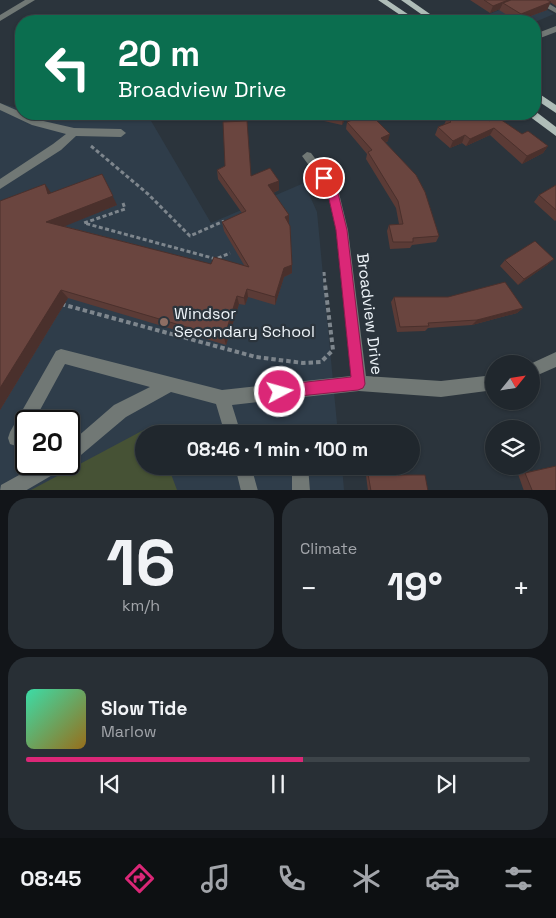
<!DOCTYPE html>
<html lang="en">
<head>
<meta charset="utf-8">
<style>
  :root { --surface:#20272d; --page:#282f35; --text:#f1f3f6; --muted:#a2a5aa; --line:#3d4449; --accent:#db2777 }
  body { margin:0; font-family:"Space Grotesk",sans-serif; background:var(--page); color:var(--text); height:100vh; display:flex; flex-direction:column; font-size:19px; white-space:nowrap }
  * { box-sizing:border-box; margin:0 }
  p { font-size:16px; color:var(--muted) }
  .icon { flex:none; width:28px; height:28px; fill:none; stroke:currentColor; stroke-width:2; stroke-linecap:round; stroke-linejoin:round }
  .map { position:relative; height:490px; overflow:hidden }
  .panel { display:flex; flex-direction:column; gap:8px; padding:8px; background:#121519; flex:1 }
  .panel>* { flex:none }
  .top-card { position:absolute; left:15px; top:15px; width:526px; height:105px; border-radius:20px; box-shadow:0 1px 4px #0004,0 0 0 1px var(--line); background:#0b6e4f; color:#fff; overflow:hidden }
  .needle { width:32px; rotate:60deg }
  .controls { position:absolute; left:485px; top:355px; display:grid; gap:10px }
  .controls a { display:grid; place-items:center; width:55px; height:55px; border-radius:50%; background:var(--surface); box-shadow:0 1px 4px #0004,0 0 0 1px var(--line); font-size:25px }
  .speed { position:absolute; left:15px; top:410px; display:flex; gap:10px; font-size:25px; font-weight:700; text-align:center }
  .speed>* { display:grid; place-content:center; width:65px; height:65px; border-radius:50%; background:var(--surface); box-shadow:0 1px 4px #0004,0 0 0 1px var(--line); line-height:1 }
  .speed .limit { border:2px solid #111; border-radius:8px; background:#fff; color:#111 }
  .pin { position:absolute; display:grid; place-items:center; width:42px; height:42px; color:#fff; margin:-21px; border:2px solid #fff; border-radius:50%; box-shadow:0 1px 5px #0007 }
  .me { position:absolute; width:55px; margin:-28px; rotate:84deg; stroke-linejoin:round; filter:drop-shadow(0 0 4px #0008) }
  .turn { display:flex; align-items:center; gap:18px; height:105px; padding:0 20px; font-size:22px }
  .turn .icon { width:65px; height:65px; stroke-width:2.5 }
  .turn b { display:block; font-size:35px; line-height:42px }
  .big { font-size:38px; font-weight:700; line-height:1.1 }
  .panel .card { flex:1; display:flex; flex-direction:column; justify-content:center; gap:8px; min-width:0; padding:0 18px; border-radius:20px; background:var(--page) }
  .panel .dial { align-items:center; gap:0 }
  .dial b { font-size:65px; line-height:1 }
  .song { display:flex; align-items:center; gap:15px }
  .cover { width:60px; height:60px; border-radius:8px; background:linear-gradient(135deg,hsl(160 70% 55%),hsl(40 70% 35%)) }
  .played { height:5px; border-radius:2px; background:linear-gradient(90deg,var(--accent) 55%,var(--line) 55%) }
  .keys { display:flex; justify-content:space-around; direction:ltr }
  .heat { display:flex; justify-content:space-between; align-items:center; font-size:28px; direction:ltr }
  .panel .tiles { flex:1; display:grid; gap:8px; grid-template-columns:1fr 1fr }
  .card:last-child { grid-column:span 2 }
  .trip { position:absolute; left:135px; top:425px; width:285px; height:50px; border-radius:25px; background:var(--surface); box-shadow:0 1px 4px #0004,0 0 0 1px var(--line); font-weight:700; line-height:50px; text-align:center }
  .dock { display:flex; height:80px; justify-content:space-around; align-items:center; background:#0d1012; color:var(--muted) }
  .dock .icon { width:35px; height:35px }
  .dock .current { color:var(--accent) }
  .dock b { font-size:22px; color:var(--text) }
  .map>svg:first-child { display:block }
  .built { fill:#2f3d4a; fill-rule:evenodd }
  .green { fill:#465235 }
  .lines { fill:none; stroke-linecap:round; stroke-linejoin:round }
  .path-far1 { stroke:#7e868d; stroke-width:3; stroke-dasharray:4 2.5; stroke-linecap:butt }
  .path { stroke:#7e868d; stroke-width:4; stroke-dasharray:4.5 3; stroke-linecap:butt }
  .minor { fill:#717875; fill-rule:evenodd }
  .major { fill:#afbdb8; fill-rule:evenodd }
  .wall { fill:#5b3b36 }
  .shaded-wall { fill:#4a302c }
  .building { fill:#6a453f; stroke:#4a302c }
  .route { fill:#db2777; stroke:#8e194d }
  .education-dot { fill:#8d6e63; stroke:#2b343c; stroke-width:2 }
  .labels { text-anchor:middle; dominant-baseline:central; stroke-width:4.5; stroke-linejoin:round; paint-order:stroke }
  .poi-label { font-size:16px; fill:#eff5fa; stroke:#2b343c; text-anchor:start }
  .street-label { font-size:16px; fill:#eff5fa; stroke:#2b343c }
</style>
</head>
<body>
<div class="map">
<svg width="556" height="491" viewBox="0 0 556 491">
  <rect width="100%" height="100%" fill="#2b343c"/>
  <!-- built -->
  <path class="built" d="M527,0h4l23,14 -19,8 -65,-1z
    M0,103l21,6v5h15l24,7 9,-7h78l64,109 93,-40 13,29 21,222h-194v32h198l2,24h-344zM26,421h43v43h-43z"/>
  <!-- green -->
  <path class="green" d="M153,425l3,9h-12v32h24l9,24h-146z"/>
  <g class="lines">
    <!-- path-far1 -->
    <path class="path-far1" d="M91,146l57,48 42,42 34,-15
      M123,203l2,6 -41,14 132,36 14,-6
      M324,272l1,13"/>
    <!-- path -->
    <path class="path" d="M61,304l195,53 47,6 18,-1 12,-12 -8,-66"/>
    <!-- minor -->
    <path class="minor" d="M25,0h10l-35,21v-6z
      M533,0h10l13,8v5z
      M556,26v6l-21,8v-6z
      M0,103l39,17 35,8 47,1 5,4 -5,4 -45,-1 -15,14 -61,39v-10l53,-35 13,-10 -34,-9 -32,-15z
      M307,152l4,1 27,36 10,41 18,146 75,5 53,-6v15l-53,7 -82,-6 -127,14 9,29h-16l-9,-30 -45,-12 -45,25 -51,43 -6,2v-18l45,-39 36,-18 -85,-23 -31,57h-8c0,11 1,20 -10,25l-6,-2 -2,-6 2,-6 46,-81 5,-2 161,41 129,-14 -15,-146 -9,-40 -25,-34z
      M556,352v15l-25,11 -1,-14z
      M39,464h24l-2,6 -36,21h-25l1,-6z
      M235,466h16l7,25h-17z
      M292,466h16l2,25h-18z"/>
    <!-- major -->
    <path class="major" d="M378,0h9l31,21h-9z
      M401,0h9l30,21h-9z
      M535,91l21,14v8l-21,-14z
      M535,111l21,16v9l-27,-20 -1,-2h7z"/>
  </g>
  <!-- wall -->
  <path class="wall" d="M470,0h86v6l-6,-4 -3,8 -30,11 -18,-11 1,-1 -10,4z
    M306,114h42l-6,11 -36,-8z
    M485,117l5,4 32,13 26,12 -5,7 -21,11 -32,-29 -24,11 -4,-3 -12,5 -15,-13 3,-8 6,-2 3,-7z
    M347,122l41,19 -3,2 54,93 -3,6 -24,3 -2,3 -20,1 -3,-18 2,-6 10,-1 -3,-16 -30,-49 1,-5 -21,-25z
    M217,170l34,6 28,14 -6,3 16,22v9l3,41v8l-8,4 -9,28 -27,-8 -3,8 -6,-1 -13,41 -158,-47 -68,112v-209l51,-8 66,12 -53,21 147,38 33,1 -20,-34 -2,-9 20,-9 -24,-34z
    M556,185v35l-1,1 -21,-19 5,-7z
    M554,259l-7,6 -29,20 -18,-19 5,-6z
    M394,297l129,11 -6,5 -45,12 -44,3 -3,3 -28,1 -6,-30z
    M556,466v25h-32l-6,-17z
    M368,474l30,1 30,16h-60l-2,-16z"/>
  <!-- shaded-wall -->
  <path class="shaded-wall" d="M508,0h7l-12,3 -3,6 -10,4 3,-7z
    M551,2l-4,8 -30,11 4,-7z
    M345,114h3l-6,11 1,-7z
    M494,128l-4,7 -24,11 4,-7z
    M390,134l-2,7 -9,4 2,-7z
    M465,135l-3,8 -12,5 3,-7z
    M548,146l-5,7 -21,11 5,-8z
    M102,174l15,31 -64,26 -7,-9z
    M279,181v9l-11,5v-10z
    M45,184l7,10h-4z
    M289,215v9l-4,-7z
    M554,259l-7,6 -29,20 6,-6z
    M292,265v8l-8,4 -9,28v-8l9,-29z
    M247,289l1,8 -3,8 -1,-7z
    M61,290l7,8 -68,112v-22z
    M237,296l2,8 -13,41 -2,-7z
    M523,308l-6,5 -45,12 5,-5z"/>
  <!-- building -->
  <path class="building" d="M484,0h24l-15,6z
    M511,0h36l4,2 -30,12 -18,-11z
    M326,114h19l-2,4z
    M368,114h2l20,20 -9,4 35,37 9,17 14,44 -26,2v4h-20l-4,-17 14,-1 -5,-23 -30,-49 4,-2 -25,-28z
    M457,114h28v3l5,4 4,-6 28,19 6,-3 20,15 -21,10 -33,-28 -24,11 -5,-4 -12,6 -15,-14 13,-5 -4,-4z
    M247,121l4,55 19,-8 9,13 -11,4 21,30 -4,2 5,9 2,39 -8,3 -9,29 -28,-8 -3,9 -7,-2 -13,42 -163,-48 -61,98v-187l45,-17 3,10 54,-20 11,22 -67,26 165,42 3,-7 35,10 -27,-45 24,-11 -29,-41 8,-4 -2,-44z
    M556,185v25l-17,-15z
    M535,241l19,18 -30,20 -19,-19z
    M505,282l18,26 -46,12 -49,3 1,3 -29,1 -6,-30h54z
    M556,466v25h-26l2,-1 -7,-17z
    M396,471l2,4h27l3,16h-57l-3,-17z"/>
  <!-- route -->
  <path class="route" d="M324,174l3,1 10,14 10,41 18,154 -2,4 -5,2 -78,8 -4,-2 -2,-4 2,-5 4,-2 71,-8 -15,-147 -9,-40 -8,-12z"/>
  <!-- markers -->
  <circle class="education-dot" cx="164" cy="322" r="5"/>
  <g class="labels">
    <!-- poi labels -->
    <g class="poi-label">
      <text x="174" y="313">Windsor<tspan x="174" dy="18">Secondary School</tspan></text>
    </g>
    <!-- street labels -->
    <g class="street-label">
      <text transform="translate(370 314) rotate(83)">Broadview Drive</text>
    </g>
  </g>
</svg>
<div class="controls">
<a><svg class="needle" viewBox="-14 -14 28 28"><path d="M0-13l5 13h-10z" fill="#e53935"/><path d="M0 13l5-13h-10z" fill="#a2a5aa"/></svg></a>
<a><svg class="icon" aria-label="layers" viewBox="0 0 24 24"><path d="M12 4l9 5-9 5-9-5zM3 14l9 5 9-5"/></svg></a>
</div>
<div class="speed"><div class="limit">20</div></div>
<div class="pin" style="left:324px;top:178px;background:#d93025"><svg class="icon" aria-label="arrive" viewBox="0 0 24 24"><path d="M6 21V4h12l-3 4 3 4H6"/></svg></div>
<svg class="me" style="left:280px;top:392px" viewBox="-20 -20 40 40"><circle r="17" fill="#db2777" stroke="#fff" stroke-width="3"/><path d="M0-11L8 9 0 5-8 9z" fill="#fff"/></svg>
<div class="trip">08:46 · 1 min · 100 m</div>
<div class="top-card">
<div class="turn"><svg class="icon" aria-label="left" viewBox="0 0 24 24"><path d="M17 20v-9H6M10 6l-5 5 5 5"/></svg><div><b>20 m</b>Broadview Drive</div></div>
</div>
</div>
<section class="panel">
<div class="tiles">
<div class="card dial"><b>16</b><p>km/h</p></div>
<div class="card"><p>Climate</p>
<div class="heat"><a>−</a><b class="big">19°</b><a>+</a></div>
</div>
<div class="card">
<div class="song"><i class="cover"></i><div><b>Slow Tide</b><p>Marlow</p></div></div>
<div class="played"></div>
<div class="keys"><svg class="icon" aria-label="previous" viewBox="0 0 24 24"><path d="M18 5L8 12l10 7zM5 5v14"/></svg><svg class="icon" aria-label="pause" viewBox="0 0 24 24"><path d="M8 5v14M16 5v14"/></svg><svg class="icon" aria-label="next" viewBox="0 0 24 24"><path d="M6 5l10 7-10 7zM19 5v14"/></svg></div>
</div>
</div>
</section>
<nav class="dock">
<b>08:45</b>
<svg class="icon current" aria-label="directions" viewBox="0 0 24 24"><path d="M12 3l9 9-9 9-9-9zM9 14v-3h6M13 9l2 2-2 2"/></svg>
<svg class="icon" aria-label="music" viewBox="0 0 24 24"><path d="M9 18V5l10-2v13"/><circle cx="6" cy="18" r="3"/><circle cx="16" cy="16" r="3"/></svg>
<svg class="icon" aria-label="phone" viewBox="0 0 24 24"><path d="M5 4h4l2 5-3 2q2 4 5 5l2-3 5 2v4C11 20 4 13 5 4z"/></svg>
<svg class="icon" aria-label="climate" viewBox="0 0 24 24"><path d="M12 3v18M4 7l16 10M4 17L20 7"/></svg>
<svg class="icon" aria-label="car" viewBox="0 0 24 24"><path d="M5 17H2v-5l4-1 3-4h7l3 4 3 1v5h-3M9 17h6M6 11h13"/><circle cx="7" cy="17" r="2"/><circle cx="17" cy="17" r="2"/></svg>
<svg class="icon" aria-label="filters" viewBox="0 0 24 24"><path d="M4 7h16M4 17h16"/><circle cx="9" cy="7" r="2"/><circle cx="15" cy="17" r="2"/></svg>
</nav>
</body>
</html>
